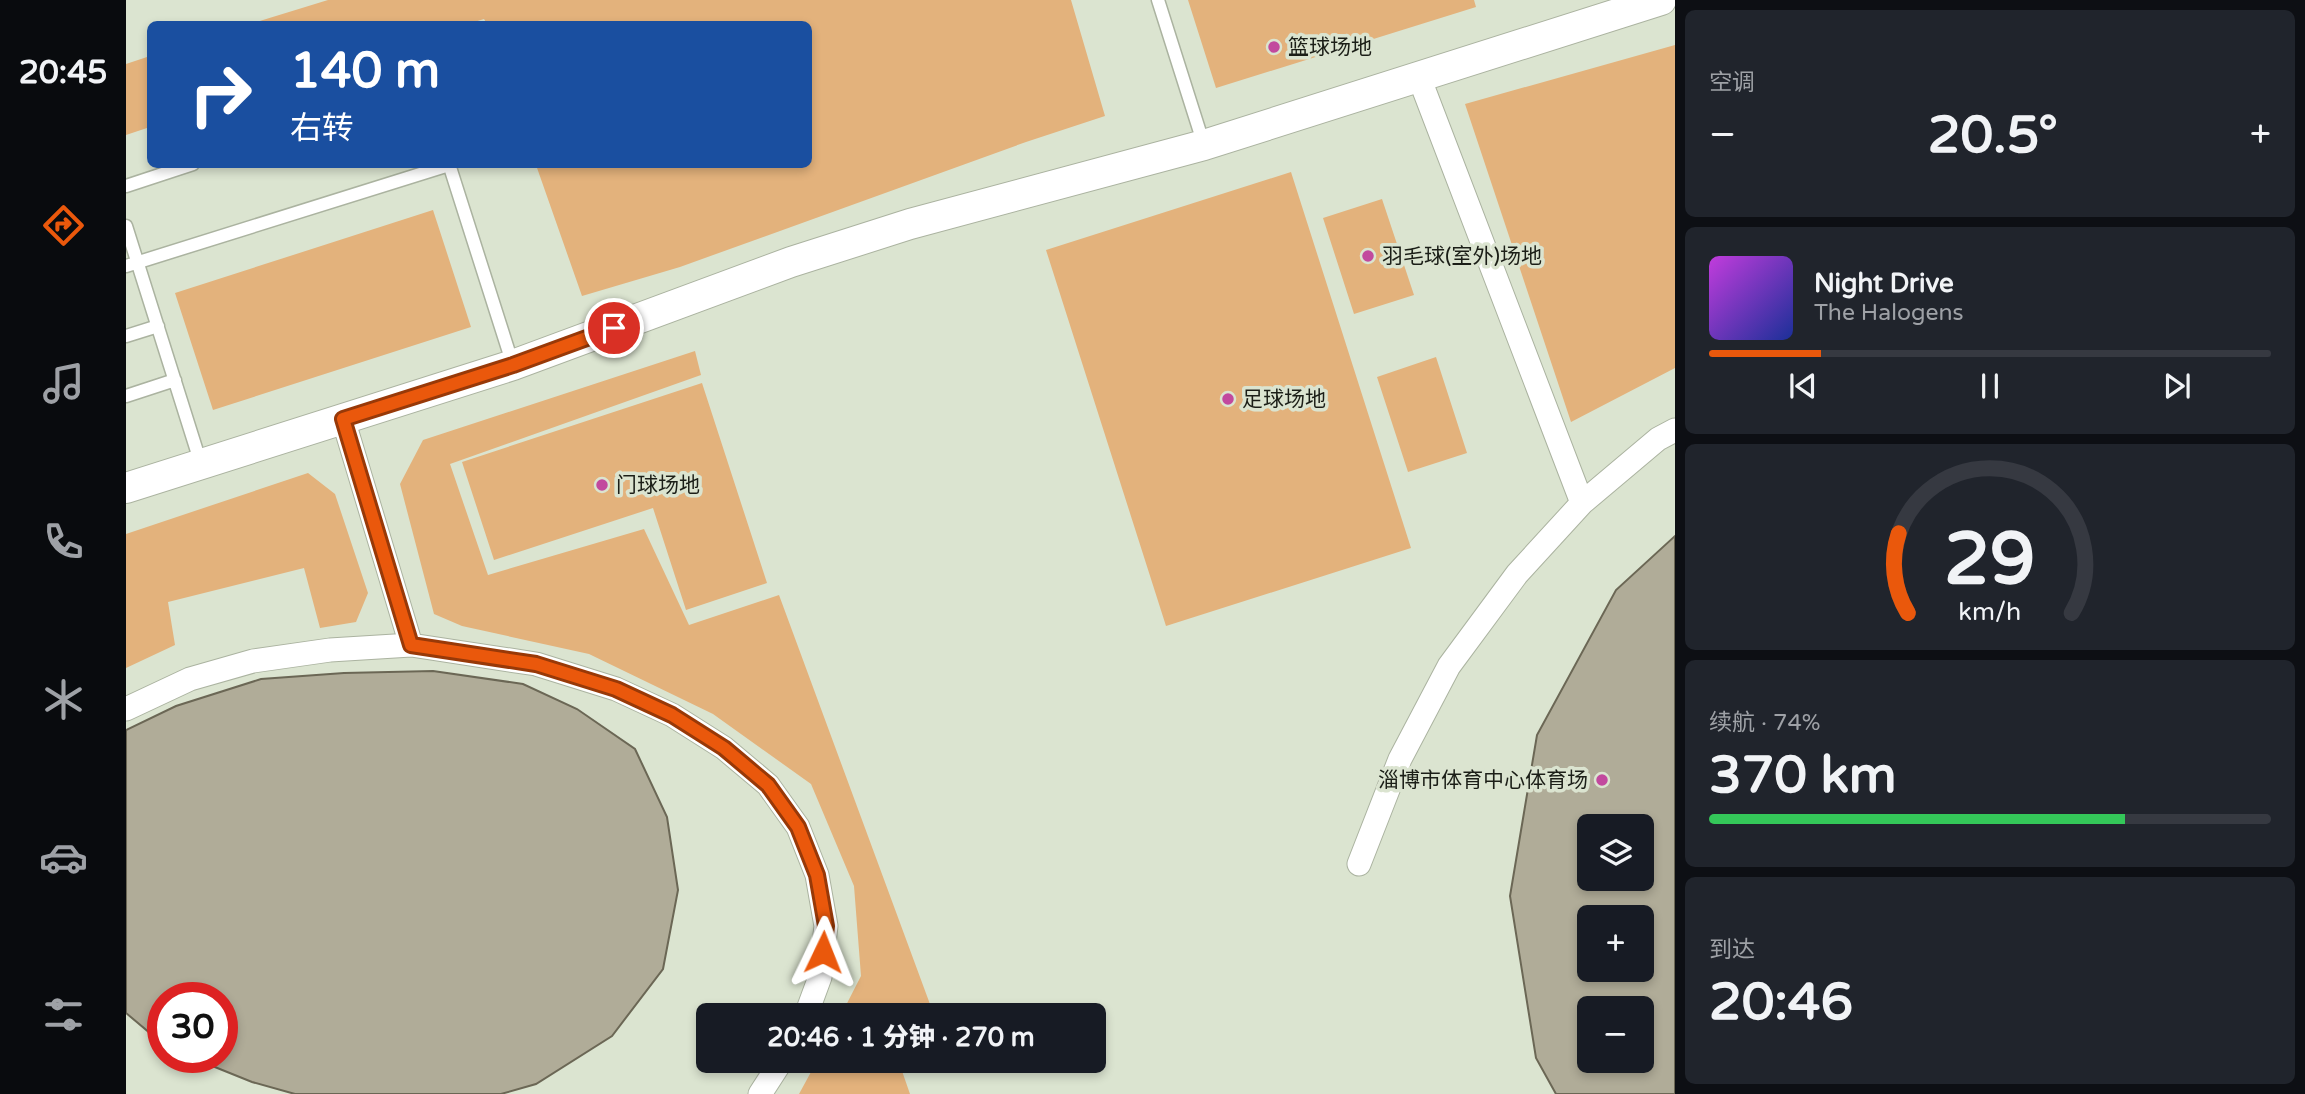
<!DOCTYPE html>
<html lang="zh">
<head>
<meta charset="utf-8">
<style>
  :root { --surface:#171b24; --page:#20242c; --text:#f1f3f6; --muted:#9ea1a6; --line:#363941; --accent:#ea580c }
  body { margin:0; font-family:"Varela Round","Noto Sans SC",sans-serif; background:var(--page); color:var(--text); height:100vh; display:flex; flex-direction:column; font-size:26px; white-space:nowrap }
  * { box-sizing:border-box; margin:0 }
  p { font-size:23px; color:var(--muted) }
  .icon { flex:none; width:38px; height:38px; fill:none; stroke:currentColor; stroke-width:2; stroke-linecap:round; stroke-linejoin:round }
  .map { position:relative; flex:1; overflow:hidden }
  .drawer { display:flex; flex-direction:column; gap:10px; padding:10px; background:#0d0f14; width:630px }
  .drawer>* { flex:none }
  .hud { position:absolute; left:21px; top:21px; width:665px; height:147px; border-radius:10px; box-shadow:0 4px 10px #0003; background:#1a4fa0; color:#fff; overflow:hidden }
  .tools { position:absolute; left:1451px; top:814px; display:grid; gap:14px }
  .tools a { display:grid; place-items:center; width:77px; height:77px; border-radius:10px; background:var(--surface); box-shadow:0 4px 10px #0003; font-size:35px }
  .speed { position:absolute; left:21px; top:982px; display:flex; gap:14px; font-size:35px; font-weight:700; text-align:center }
  .speed>* { display:grid; place-content:center; width:91px; height:91px; border-radius:50%; background:var(--surface); box-shadow:0 4px 10px #0003; line-height:1 }
  .speed .limit { border:10px solid #d22; background:#fff; color:#111 }
  .pin { position:absolute; display:grid; place-items:center; width:60px; height:60px; color:#fff; margin:-30px; border:4px solid #fff; border-radius:50%; box-shadow:0 2px 7px #0007 }
  .me { position:absolute; width:77px; margin:-38px; rotate:2deg; stroke-linejoin:round; filter:drop-shadow(0 0 5px #0008) }
  .turn { display:flex; align-items:center; gap:24px; height:147px; padding:0 28px; font-size:32px }
  .turn .icon { width:91px; height:91px; stroke-width:2.5 }
  .turn b { display:block; font-size:49px; line-height:60px }
  .big { font-size:52px; font-weight:800; line-height:1.1 }
  .drawer .widget { flex:1; display:flex; flex-direction:column; justify-content:center; gap:10px; min-width:0; padding:0 24px; border-radius:10px; background:var(--page) }
  .drawer .dial { align-items:center; gap:0 }
  .dial svg { height:182px; overflow:visible; fill:none; stroke:var(--line); stroke-width:7; stroke-linecap:round; text-anchor:middle }
  .dial text { fill:var(--text); stroke:none }
  .song { display:flex; align-items:center; gap:21px }
  .cover { width:84px; height:84px; border-radius:10px; background:linear-gradient(135deg,hsl(290 70% 55%),hsl(230 70% 35%)) }
  .played { height:7px; border-radius:4px; background:linear-gradient(90deg,var(--accent) 20%,var(--line) 20%) }
  .keys { display:flex; justify-content:space-around; direction:ltr }
  .heat { display:flex; justify-content:space-between; align-items:center; font-size:38px; direction:ltr }
  .charge { height:10px; border-radius:5px; background:linear-gradient(90deg,#34c759 74%,var(--line) 0) }
  .trip { position:absolute; left:570px; top:1003px; width:410px; height:70px; border-radius:10px; background:var(--surface); box-shadow:0 4px 10px #0003; font-weight:800; line-height:70px; text-align:center }
  main { display:flex; flex:1; min-height:0 }
  .dock { display:flex; flex-direction:column; width:126px; justify-content:space-around; align-items:center; background:#090b0e; color:var(--muted) }
  .dock .icon { width:49px; height:49px }
  .dock .current { color:var(--accent) }
  .dock b { font-size:32px; color:var(--text) }
  .map>svg:first-child { display:block }
  .green { fill:#e3b27c }
  .building { fill:#b0ac98; stroke:#6b6755; stroke-width:2; fill-rule:evenodd }
  .lines { fill:none; stroke-linecap:round; stroke-linejoin:round }
  .service-casing { stroke:#abb3a0; stroke-width:15 }
  .minor-casing { stroke:#abb3a0; stroke-width:25 }
  .tertiary-casing { stroke:#abb3a0; stroke-width:32 }
  .service { stroke:#fff; stroke-width:12 }
  .minor { stroke:#fff; stroke-width:23 }
  .tertiary { stroke:#fff; stroke-width:30 }
  .route-casing { stroke:#983908; stroke-width:18 }
  .route { stroke:#ea580c; stroke-width:12 }
  .poi-dot { fill:#c2499e; stroke:#dbe4d0; stroke-width:2.5 }
  .labels { text-anchor:middle; dominant-baseline:central; stroke-width:7; stroke-linejoin:round; paint-order:stroke }
  .poi-label { font-size:21px; fill:#1b1e17; stroke:#dbe4d0; text-anchor:start }
</style>
</head>
<body>
<main>
<nav class="dock">
<b>20:45</b>
<svg class="icon current" aria-label="directions" viewBox="0 0 24 24"><path d="M12 3l9 9-9 9-9-9zM9 14v-3h6M13 9l2 2-2 2"/></svg>
<svg class="icon" aria-label="music" viewBox="0 0 24 24"><path d="M9 18V5l10-2v13"/><circle cx="6" cy="18" r="3"/><circle cx="16" cy="16" r="3"/></svg>
<svg class="icon" aria-label="phone" viewBox="0 0 24 24"><path d="M5 4h4l2 5-3 2q2 4 5 5l2-3 5 2v4C11 20 4 13 5 4z"/></svg>
<svg class="icon" aria-label="climate" viewBox="0 0 24 24"><path d="M12 3v18M4 7l16 10M4 17L20 7"/></svg>
<svg class="icon" aria-label="car" viewBox="0 0 24 24"><path d="M5 17H2v-5l4-1 3-4h7l3 4 3 1v5h-3M9 17h6M6 11h13"/><circle cx="7" cy="17" r="2"/><circle cx="17" cy="17" r="2"/></svg>
<svg class="icon" aria-label="filters" viewBox="0 0 24 24"><path d="M4 7h16M4 17h16"/><circle cx="9" cy="7" r="2"/><circle cx="15" cy="17" r="2"/></svg>
</nav>
<div class="map">
<svg width="1549" height="1094" viewBox="0 0 1549 1094">
  <rect width="100%" height="100%" fill="#dbe4d0"/>
  <!-- green -->
  <path class="green" d="M202,0h743l34,116 -79,26 -346,125 -98,29 -46,-131 272,-1v-140h-321l-3,-5 -16,5h-218z
    M1062,0h286l2,7 -260,81z
    M1549,45v323l-104,54 -106,-318z
    M24,56v71l-24,8v-71z
    M1165,172l120,376 -245,78 -120,-376z
    M1256,199l32,96 -60,19 -31,-96z
    M307,210l38,117 -258,83 -38,-117z
    M569,351l6,24 -251,89 38,111 156,-46 45,96 90,-30 155,420h-93l20,-39 -7,-90 -43,-102 -98,-70 -124,-60 -127,-28 -28,-12 -34,-130 23,-44z
    M1310,357l31,96 -59,19 -31,-95z
    M576,383l65,200 -81,27 -33,-102 -159,52 -32,-98z
    M182,473l27,21 33,99 -12,29 -36,6 -16,-60 -136,34 7,43 -49,23v-134z
    M691,1061v-1l107,1 -22,10 8,23h-111z"/>
  <!-- building -->
  <path class="building" d="M1549,536v558h-119l-20,-36 -26,-162 27,-161 79,-145zM1463,826h53v52h-53zM1463,917h53v53h-53zM1463,1008h53v52h-53z
    M307,671l90,13 54,25 58,40 32,68 11,73 -15,79 -51,67 -76,48 -35,10h-206l-43,-12 -62,-25h32v-59h-59v46l-37,-31v-283l50,-24 85,-27 83,-6z"/>
  <g class="lines">
    <!-- service casing -->
    <g class="service-casing">
      <path id="service" d="M1032,0l46,145
        M323,164l64,201
        M0,186l67,-22
        M0,226l75,238
        M0,266l323,-101
        M0,336l32,-10
        M0,396l49,-16"/>
    </g>
    <!-- minor casing -->
    <g class="minor-casing">
      <path id="minor" d="M1293,77l163,426
        M217,419l68,226
        M0,709l64,-30 63,-18 77,-11 81,-5 125,19 80,25 56,26 52,33 44,37 30,42 19,48 9,51 -6,51 -14,38
        M1233,864l41,-105 49,-93 68,-92 65,-71 76,-64 17,-9
        M634,1094l22,-34"/>
    </g>
    <!-- tertiary casing -->
    <g class="tertiary-casing">
      <path id="tertiary" d="M0,488l387,-123 278,-103 119,-38 294,-79 457,-145"/>
    </g>
    <!-- service -->
    <use href="#service" class="service"/>
    <!-- minor -->
    <use href="#minor" class="minor"/>
    <!-- tertiary -->
    <use href="#tertiary" class="tertiary"/>
  </g>
  <g class="lines">
    <!-- route casing -->
    <g class="route-casing">
      <path id="route" d="M488,328l-101,37 -170,54 68,226 125,19 80,25 56,26 52,33 44,37 30,42 19,48 9,51 -3,26"/>
    </g>
    <!-- route -->
    <use href="#route" class="route"/>
  </g>
  <!-- markers -->
  <g class="poi-dot">
    <circle cx="1148" cy="47" r="7"/>
    <circle cx="1242" cy="256" r="7"/>
    <circle cx="1102" cy="399" r="7"/>
    <circle cx="476" cy="485" r="7"/>
    <circle cx="1476" cy="780" r="7"/>
  </g>
  <g class="labels">
    <!-- poi labels -->
    <g class="poi-label">
      <text x="1162" y="47">篮球场地</text>
      <text x="1256" y="256">羽毛球(室外)场地</text>
      <text x="1116" y="399">足球场地</text>
      <text x="490" y="485">门球场地</text>
      <text x="1462" y="780" text-anchor="end">淄博市体育中心体育场</text>
    </g>
  </g>
</svg>
<div class="tools">
<a><svg class="icon" aria-label="layers" viewBox="0 0 24 24"><path d="M12 4l9 5-9 5-9-5zM3 14l9 5 9-5"/></svg></a>
<a>+</a>
<a>−</a>
</div>
<div class="speed"><div class="limit">30</div></div>
<div class="pin" style="left:488px;top:328px;background:#d93025"><svg class="icon" aria-label="arrive" viewBox="0 0 24 24"><path d="M6 21V4h12l-3 4 3 4H6"/></svg></div>
<svg class="me" style="left:697px;top:952px" viewBox="-20 -20 40 40"><path d="M0-17L14 15 0 8-14 15z" fill="#ea580c" stroke="#fff" stroke-width="4"/></svg>
<div class="trip">20:46 · 1 分钟 · 270 m</div>
<div class="hud">
<div class="turn"><svg class="icon" aria-label="right" viewBox="0 0 24 24"><path d="M7 20v-9h11M14 6l5 5-5 5"/></svg><div><b>140 m</b>右转</div></div>
</div>
</div>
<section class="drawer">
<div class="widget"><p>空调</p>
<div class="heat"><a>−</a><b class="big">20.5°</b><a>+</a></div>
</div>
<div class="widget">
<div class="song"><i class="cover"></i><div><b>Night Drive</b><p>The Halogens</p></div></div>
<div class="played"></div>
<div class="keys"><svg class="icon" aria-label="previous" viewBox="0 0 24 24"><path d="M18 5L8 12l10 7zM5 5v14"/></svg><svg class="icon" aria-label="pause" viewBox="0 0 24 24"><path d="M8 5v14M16 5v14"/></svg><svg class="icon" aria-label="next" viewBox="0 0 24 24"><path d="M6 5l10 7-10 7zM19 5v14"/></svg></div>
</div>
<div class="widget dial"><svg viewBox="0 0 100 80">
<path d="M14 69A42 42 0 1 1 86 69"/>
<path d="M14 69A42 42 0 0 1 10 34" stroke="#ea580c"/>
<text x="50" y="56" font-size="32" font-weight="700">29</text>
<text x="50" y="72" font-size="11">km/h</text>
</svg></div>
<div class="widget"><p>续航 · 74%</p><b class="big">370 km</b><div class="charge"></div></div>
<div class="widget"><p>到达</p><b class="big">20:46</b></div>
</section>
</main>
</body>
</html>
